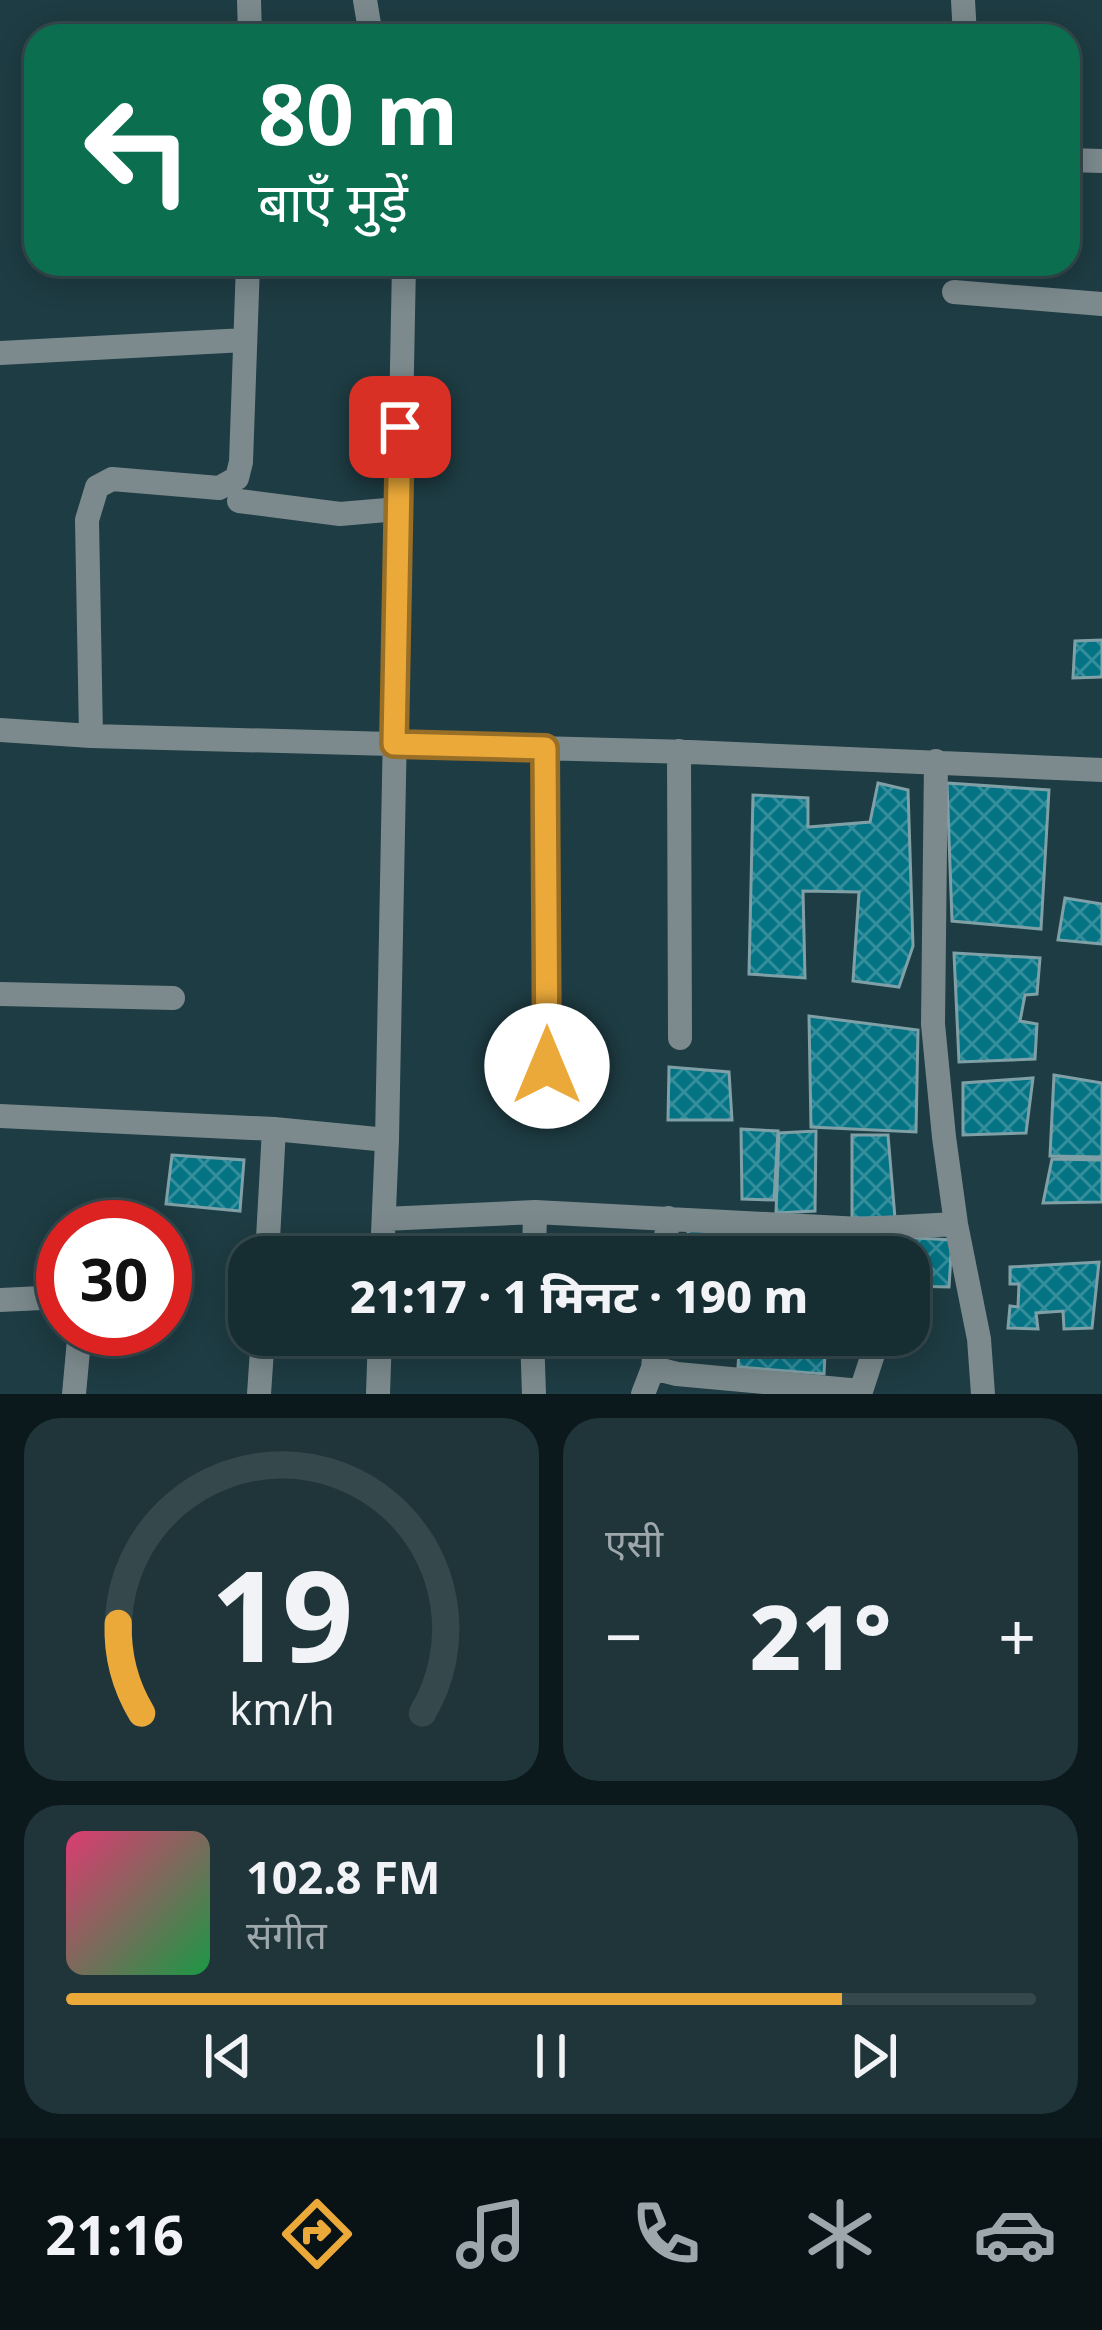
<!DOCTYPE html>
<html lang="hi">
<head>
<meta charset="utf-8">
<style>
  :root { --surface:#162d32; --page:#1f353a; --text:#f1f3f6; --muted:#9ea8ac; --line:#35494d; --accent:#eba93a }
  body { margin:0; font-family:"Noto Sans","Noto Sans Devanagari",sans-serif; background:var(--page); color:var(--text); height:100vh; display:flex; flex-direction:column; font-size:45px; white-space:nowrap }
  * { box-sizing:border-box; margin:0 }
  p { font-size:39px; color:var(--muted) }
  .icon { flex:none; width:66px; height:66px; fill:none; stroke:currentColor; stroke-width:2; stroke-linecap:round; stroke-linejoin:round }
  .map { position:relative; height:1394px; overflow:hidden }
  .panel { display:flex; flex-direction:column; gap:24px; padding:24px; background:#0c191c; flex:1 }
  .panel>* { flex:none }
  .top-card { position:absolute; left:24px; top:24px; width:1056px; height:252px; border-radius:36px; box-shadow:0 6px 30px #0003,0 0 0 3px var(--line); background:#0b6e4f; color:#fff; overflow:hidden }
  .speed { position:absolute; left:36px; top:1200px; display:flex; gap:24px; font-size:60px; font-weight:700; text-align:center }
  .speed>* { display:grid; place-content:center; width:156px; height:156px; border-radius:50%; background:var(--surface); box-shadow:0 6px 30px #0003,0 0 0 3px var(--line); line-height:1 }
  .speed .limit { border:18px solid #d22; background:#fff; color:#111 }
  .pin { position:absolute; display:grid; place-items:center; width:102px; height:102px; color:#fff; margin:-51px; border-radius:24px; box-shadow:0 6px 18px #0006 }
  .me { position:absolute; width:132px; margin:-66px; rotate:0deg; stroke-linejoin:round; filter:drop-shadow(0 0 9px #0008) }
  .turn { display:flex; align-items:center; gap:42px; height:252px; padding:0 36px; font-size:54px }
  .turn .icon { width:156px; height:156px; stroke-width:2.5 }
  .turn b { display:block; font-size:84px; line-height:102px }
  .big { font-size:90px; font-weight:800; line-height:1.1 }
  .panel .card { flex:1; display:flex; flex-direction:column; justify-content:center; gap:18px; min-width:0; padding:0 42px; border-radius:36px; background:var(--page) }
  .panel .dial { align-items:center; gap:0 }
  .dial svg { height:312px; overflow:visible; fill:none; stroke:var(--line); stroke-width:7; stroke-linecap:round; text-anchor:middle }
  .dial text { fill:var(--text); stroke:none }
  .song { display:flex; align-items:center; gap:36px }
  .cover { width:144px; height:144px; border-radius:18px; background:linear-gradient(135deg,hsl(340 70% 55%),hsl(140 70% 35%)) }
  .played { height:12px; border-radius:6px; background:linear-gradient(90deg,var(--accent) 80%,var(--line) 80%) }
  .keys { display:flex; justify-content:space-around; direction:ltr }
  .heat { display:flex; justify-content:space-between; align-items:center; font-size:66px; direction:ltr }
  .panel .tiles { flex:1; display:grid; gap:24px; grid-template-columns:1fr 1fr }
  .card:last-child { grid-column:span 2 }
  .trip { position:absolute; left:228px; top:1236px; width:702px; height:120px; border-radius:36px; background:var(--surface); box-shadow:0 6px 30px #0003,0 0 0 3px var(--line); font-weight:800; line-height:120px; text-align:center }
  .tab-bar { display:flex; height:192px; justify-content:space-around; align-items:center; background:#091214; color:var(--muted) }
  .tab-bar .icon { width:84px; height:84px }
  .tab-bar .on { color:var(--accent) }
  .tab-bar b { font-size:54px; color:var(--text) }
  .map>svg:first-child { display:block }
  .building { fill:url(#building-cross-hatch); stroke:#7fa0a7; stroke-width:3 }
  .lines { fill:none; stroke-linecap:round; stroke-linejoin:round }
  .minor { stroke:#7c8a8d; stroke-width:24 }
  .route-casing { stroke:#996e26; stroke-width:30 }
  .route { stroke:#eba93a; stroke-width:21 }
</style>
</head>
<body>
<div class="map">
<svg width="1102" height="1394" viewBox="0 0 1102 1394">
  <defs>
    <pattern id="building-cross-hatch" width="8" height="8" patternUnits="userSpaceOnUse" patternTransform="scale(3)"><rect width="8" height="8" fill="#047384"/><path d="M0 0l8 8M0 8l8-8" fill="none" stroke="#348e9c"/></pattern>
  </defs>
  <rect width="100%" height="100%" fill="#1e3c43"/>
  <!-- building -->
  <path class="building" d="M1102,640v37l-29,1 2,-37z
    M878,783l30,7 5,156 -14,41 -46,-6 6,-89 -56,-1 2,87 -56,-4 4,-179 55,3v29l62,-5z
    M947,783l102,7 -8,139 -89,-8z
    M1065,898l37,6v40l-44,-4z
    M954,953l86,5 -3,36 -12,1 -5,26 17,3 -2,35 -76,3z
    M809,1016l109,14 -2,102 -105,-5z
    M669,1067l60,5 3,48h-64z
    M1054,1075l48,8v74l-52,-1z
    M1033,1078l-7,55 -63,2v-52z
    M741,1129l37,2 -4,69 -32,-1z
    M816,1131l-1,80 -39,2 3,-80z
    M852,1135h36l7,83h-43z
    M172,1155l72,5 -4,51 -74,-7z
    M1052,1159l50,1v42l-59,1z
    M709,1229l2,28h-23v-26z
    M882,1236l70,4 -3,47 -40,-1v-29h-28z
    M575,1238l2,19h-24l-2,-18z
    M512,1243l1,14h-23l-1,-13z
    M1099,1262l-7,66 -28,1 -1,-18 -27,2 2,16 -30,-1 2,-22 8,1 1,-23h-9v-17z
    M558,1335h64l1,22 -66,-2z
    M740,1335h86l-2,39 -86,-7z"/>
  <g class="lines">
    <!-- minor -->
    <path class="minor" d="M249,0l1,36
      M365,0l6,36
      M963,0l2,36
      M1068,160l34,1
      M954,292l148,12
      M0,353l245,-13
      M239,501l101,13 58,-5
      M0,730l91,6 599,16 412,18
      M91,736l-4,-216 10,-33 15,-8 107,9 18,-10 4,-16 7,-198
      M545,748l2,318
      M679,751l1,287
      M936,761l-3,263 11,113 12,87 23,115 4,55
      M0,994l173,4
      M0,1116l274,13 113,11 -5,117
      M387,1140l17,-876
      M384,1219l151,-7 326,17 95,-5
      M861,1229l4,28
      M267,1257l7,-128
      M534,1257l1,-45
      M664,1257l4,-39
      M0,1300l63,-3
      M532,1335l2,59
      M653,1368l3,-33
      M74,1394l6,-65
      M259,1394l4,-59
      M378,1394l2,-59
      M643,1394l10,-26 24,6 184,17 15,-46 -1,-10"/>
  </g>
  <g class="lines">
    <!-- route casing -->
    <g class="route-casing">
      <path id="route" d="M400,427l-6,317 151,4 2,318"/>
    </g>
    <!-- route -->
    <use href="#route" class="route"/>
  </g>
</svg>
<div class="speed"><div class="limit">30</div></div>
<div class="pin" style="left:400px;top:427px;background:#d93025"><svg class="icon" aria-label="arrive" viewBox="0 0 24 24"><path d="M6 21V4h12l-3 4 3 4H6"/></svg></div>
<svg class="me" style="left:547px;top:1066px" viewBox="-20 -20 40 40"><circle r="19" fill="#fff"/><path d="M0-13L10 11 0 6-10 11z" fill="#eba93a"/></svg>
<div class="trip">21:17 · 1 मिनट · 190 m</div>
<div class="top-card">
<div class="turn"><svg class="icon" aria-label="left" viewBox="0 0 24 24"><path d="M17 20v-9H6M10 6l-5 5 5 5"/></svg><div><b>80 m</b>बाएँ मुड़ें</div></div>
</div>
</div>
<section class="panel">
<div class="tiles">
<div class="card dial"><svg viewBox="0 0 100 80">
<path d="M14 69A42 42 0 1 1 86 69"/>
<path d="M14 69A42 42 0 0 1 8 46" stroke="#eba93a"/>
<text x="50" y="56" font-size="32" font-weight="700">19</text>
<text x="50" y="72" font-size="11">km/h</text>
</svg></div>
<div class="card"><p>एसी</p>
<div class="heat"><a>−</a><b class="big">21°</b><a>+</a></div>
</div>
<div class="card">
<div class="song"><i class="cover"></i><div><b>102.8 FM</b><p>संगीत</p></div></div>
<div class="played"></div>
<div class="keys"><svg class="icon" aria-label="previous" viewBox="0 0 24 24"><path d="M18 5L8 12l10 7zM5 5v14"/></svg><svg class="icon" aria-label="pause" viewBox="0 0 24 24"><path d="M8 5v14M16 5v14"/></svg><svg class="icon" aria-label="next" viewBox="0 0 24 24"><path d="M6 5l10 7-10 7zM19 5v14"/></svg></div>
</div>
</div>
</section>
<nav class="tab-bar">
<b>21:16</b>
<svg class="icon on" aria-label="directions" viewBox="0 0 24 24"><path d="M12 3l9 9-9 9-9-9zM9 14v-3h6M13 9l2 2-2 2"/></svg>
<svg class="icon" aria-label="music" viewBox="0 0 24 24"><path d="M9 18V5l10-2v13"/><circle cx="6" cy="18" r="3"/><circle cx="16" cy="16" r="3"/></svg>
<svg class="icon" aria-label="phone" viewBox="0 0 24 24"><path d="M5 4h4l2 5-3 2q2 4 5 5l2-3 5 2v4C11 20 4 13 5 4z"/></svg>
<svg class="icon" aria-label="climate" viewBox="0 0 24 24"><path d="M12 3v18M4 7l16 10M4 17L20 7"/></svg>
<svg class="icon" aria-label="car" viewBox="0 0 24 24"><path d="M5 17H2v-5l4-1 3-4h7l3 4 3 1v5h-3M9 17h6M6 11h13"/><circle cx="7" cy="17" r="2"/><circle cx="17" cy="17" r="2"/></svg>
</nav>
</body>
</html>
